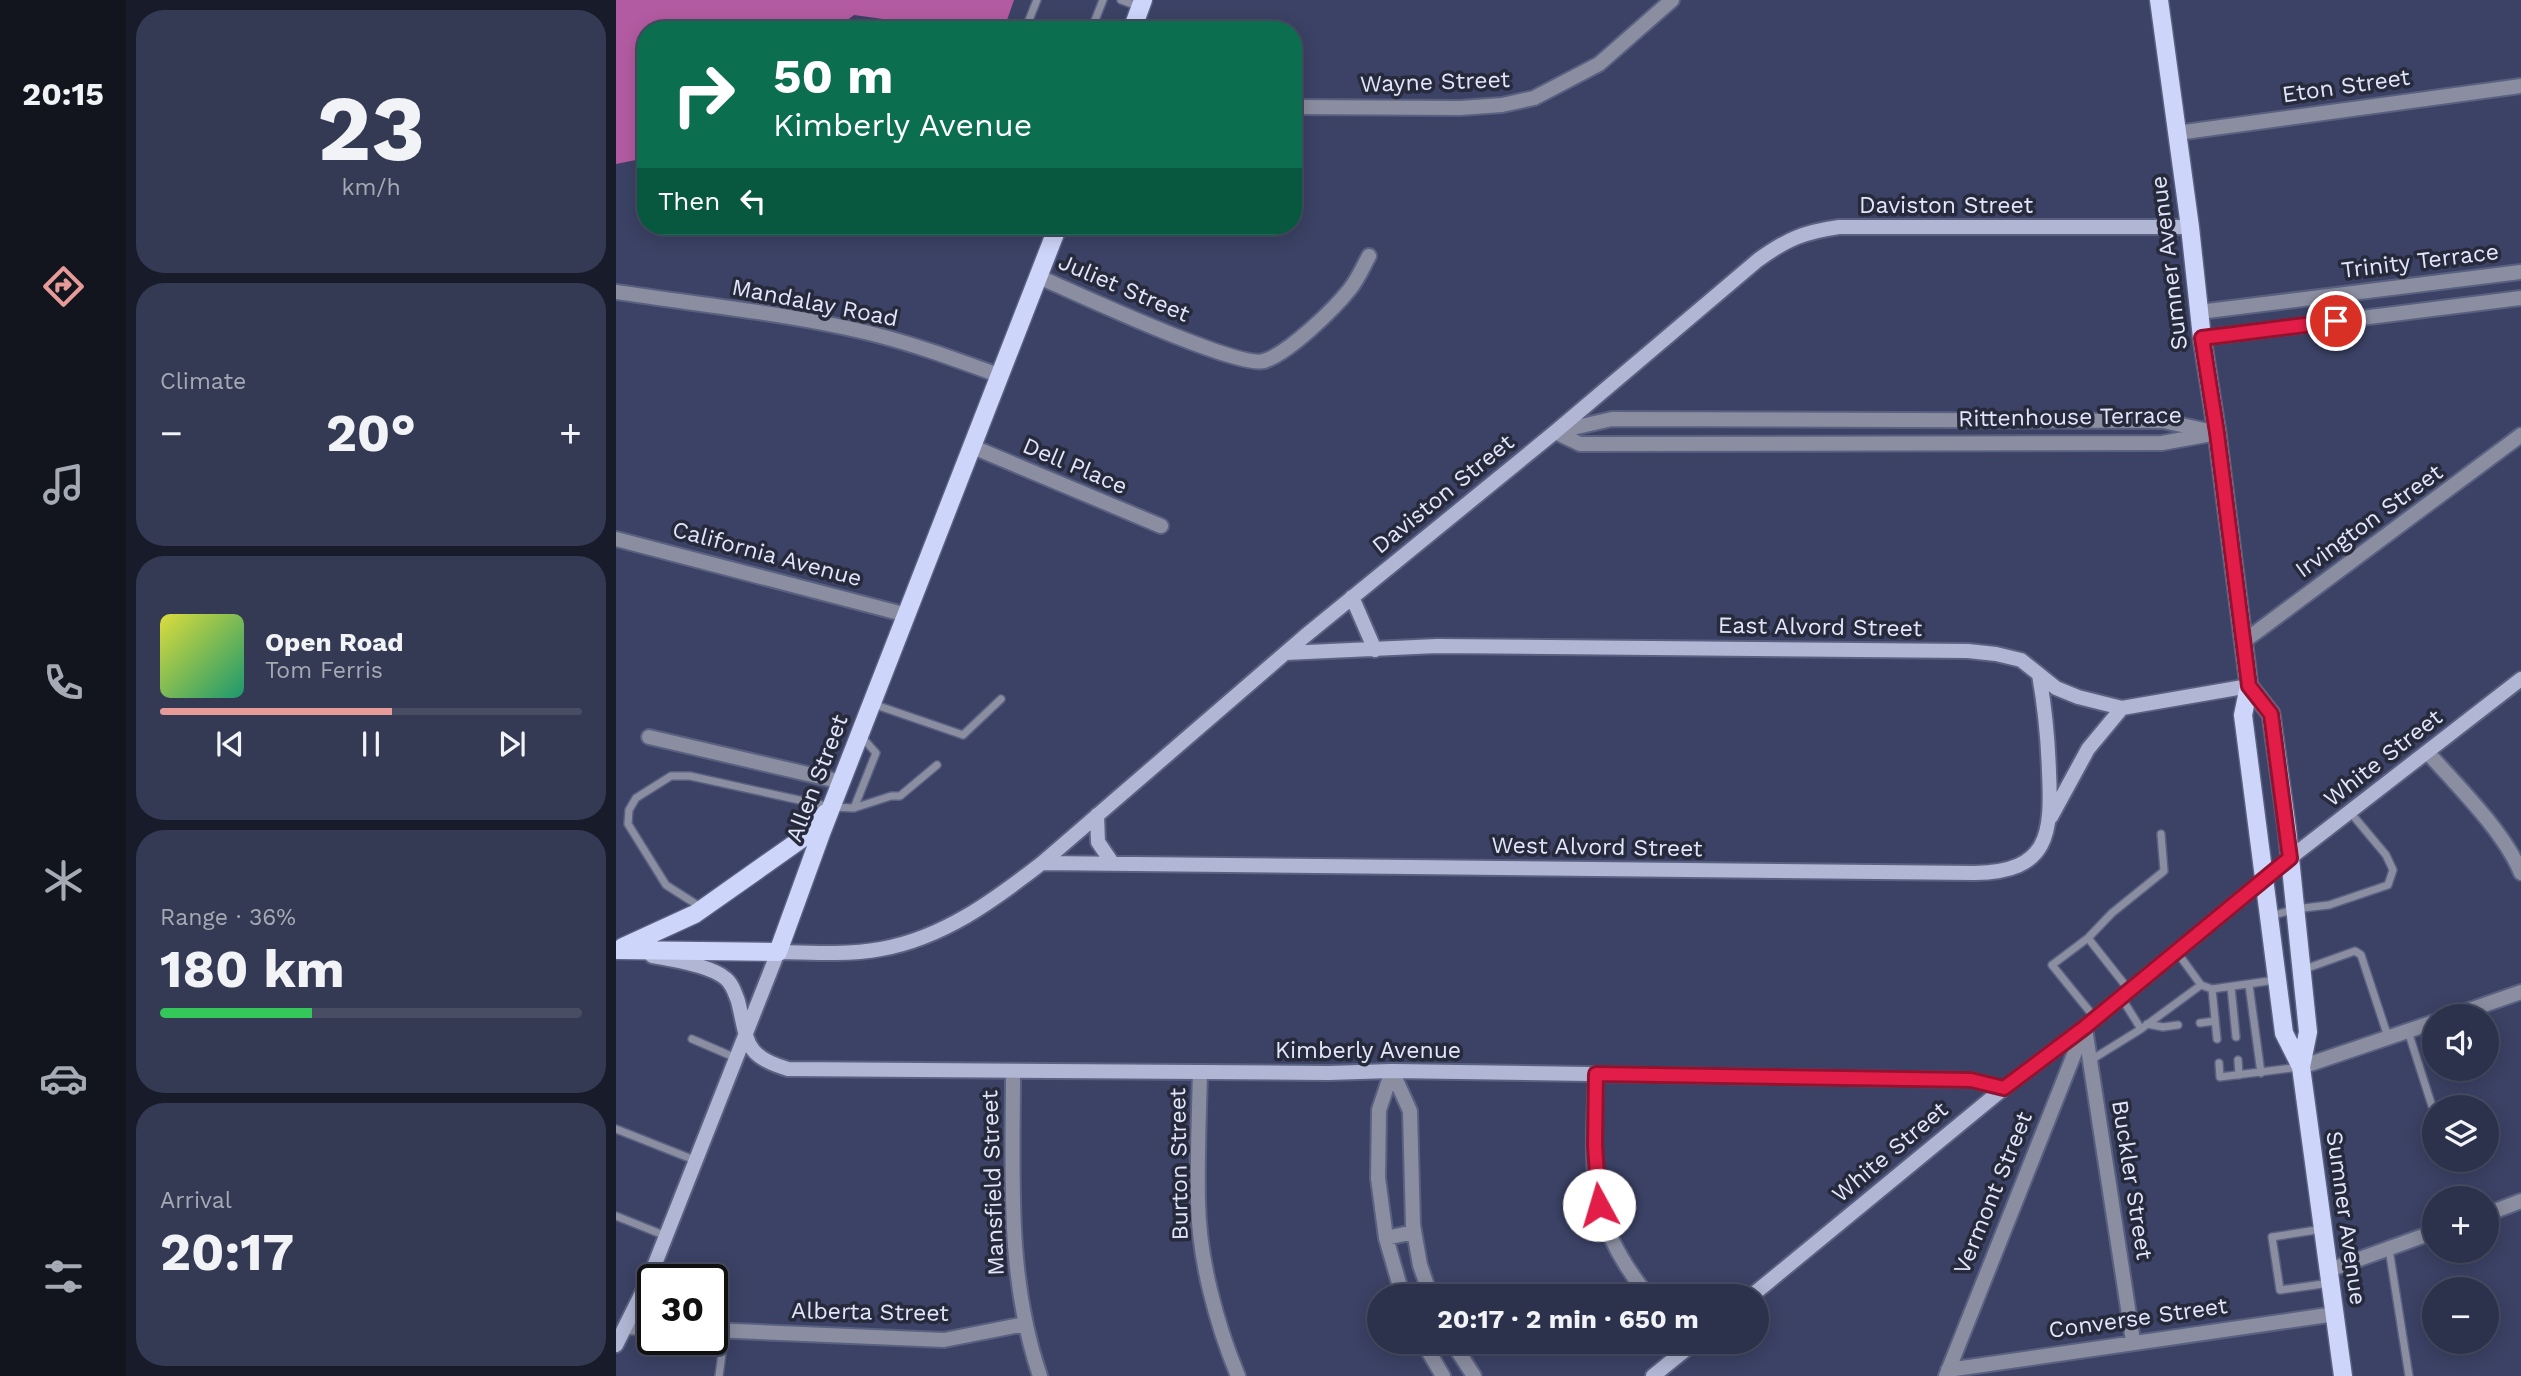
<!DOCTYPE html>
<html lang="en">
<head>
<meta charset="utf-8">
<style>
  :root { --surface:#2c324c; --page:#343a53; --text:#f1f3f6; --muted:#a6aab5; --line:#484d64; --accent:#e69b98 }
  body { margin:0; font-family:"Work Sans",sans-serif; background:var(--page); color:var(--text); height:100vh; display:flex; flex-direction:column; font-size:26px; white-space:nowrap }
  * { box-sizing:border-box; margin:0 }
  p { font-size:23px; color:var(--muted) }
  .icon { flex:none; width:38px; height:38px; fill:none; stroke:currentColor; stroke-width:2; stroke-linecap:round; stroke-linejoin:round }
  .map { position:relative; flex:1; overflow:hidden }
  .drawer { display:flex; flex-direction:column; gap:10px; padding:10px; background:#181c2a; width:490px }
  .drawer>* { flex:none }
  .guide { position:absolute; left:21px; top:21px; width:665px; height:214px; border-radius:28px; box-shadow:0 4px 18px #0003,0 0 0 2px var(--line); background:#0b6e4f; color:#fff; overflow:hidden }
  .fabs { position:absolute; left:1806px; top:1004px; display:grid; gap:14px }
  .fabs a { display:grid; place-items:center; width:77px; height:77px; border-radius:50%; background:var(--surface); box-shadow:0 4px 18px #0003,0 0 0 2px var(--line); font-size:35px }
  .speed { position:absolute; left:21px; top:1264px; display:flex; gap:14px; font-size:35px; font-weight:700; text-align:center }
  .speed>* { display:grid; place-content:center; width:91px; height:91px; border-radius:50%; background:var(--surface); box-shadow:0 4px 18px #0003,0 0 0 2px var(--line); line-height:1 }
  .speed .limit { border:4px solid #111; border-radius:10px; background:#fff; color:#111 }
  .pin { position:absolute; display:grid; place-items:center; width:60px; height:60px; color:#fff; margin:-30px; border:4px solid #fff; border-radius:50%; box-shadow:0 2px 7px #0007 }
  .me { position:absolute; width:77px; margin:-38px; rotate:354deg; stroke-linejoin:round; filter:drop-shadow(0 0 5px #0008) }
  .turn { display:flex; align-items:center; gap:24px; height:147px; padding:0 21px; font-size:32px }
  .turn .icon { width:91px; height:91px; stroke-width:2.5 }
  .turn b { display:block; font-size:49px; line-height:60px }
  .then { display:flex; align-items:center; height:66px; padding:0 21px; background:#0003; gap:14px; font-size:26px }
  .big { font-size:52px; font-weight:700; line-height:1.1 }
  .drawer .tile { flex:1; display:flex; flex-direction:column; justify-content:center; gap:10px; min-width:0; padding:0 24px; border-radius:28px; background:var(--page) }
  .drawer .dial { align-items:center; gap:0 }
  .dial b { font-size:91px; line-height:1 }
  .song { display:flex; align-items:center; gap:21px }
  .cover { width:84px; height:84px; border-radius:10px; background:linear-gradient(135deg,hsl(60 70% 55%),hsl(160 70% 35%)) }
  .played { height:7px; border-radius:4px; background:linear-gradient(90deg,var(--accent) 55%,var(--line) 55%) }
  .keys { display:flex; justify-content:space-around; direction:ltr }
  .heat { display:flex; justify-content:space-between; align-items:center; font-size:38px; direction:ltr }
  .charge { height:10px; border-radius:5px; background:linear-gradient(90deg,#34c759 36%,var(--line) 0) }
  .trip { position:absolute; left:751px; top:1284px; width:402px; height:70px; border-radius:35px; background:var(--surface); box-shadow:0 4px 18px #0003,0 0 0 2px var(--line); font-weight:700; line-height:70px; text-align:center }
  main { display:flex; flex:1; min-height:0 }
  .tabs { display:flex; flex-direction:column; width:126px; justify-content:space-around; align-items:center; background:#12141e; color:var(--muted) }
  .tabs .icon { width:49px; height:49px }
  .tabs .active { color:var(--accent) }
  .tabs b { font-size:32px; color:var(--text) }
  .map>svg:first-child { display:block }
  .forest { fill:#b35ba2 }
  .lines { fill:none; stroke-linecap:round; stroke-linejoin:round }
  .lane-casing { stroke:#596080; stroke-width:10 }
  .street-casing { stroke:#596080; stroke-width:18 }
  .secondary-casing { stroke:#596080; stroke-width:18 }
  .primary-casing { stroke:#596080; stroke-width:21 }
  .lane { stroke:#8a8ea0; stroke-width:7 }
  .street { stroke:#8a8ea0; stroke-width:14 }
  .secondary { stroke:#b0b6d3; stroke-width:14 }
  .primary { stroke:#cdd5fa; stroke-width:18 }
  .route-casing { stroke:#92132f; stroke-width:18 }
  .route { stroke:#e11d48; stroke-width:12 }
  .labels { text-anchor:middle; dominant-baseline:central; stroke-width:7; stroke-linejoin:round; paint-order:stroke }
  .street-label { font-size:23px; fill:#e1e6fc; stroke:#262a3a }
</style>
</head>
<body>
<main>
<nav class="tabs">
<b>20:15</b>
<svg class="icon active" aria-label="directions" viewBox="0 0 24 24"><path d="M12 3l9 9-9 9-9-9zM9 14v-3h6M13 9l2 2-2 2"/></svg>
<svg class="icon" aria-label="music" viewBox="0 0 24 24"><path d="M9 18V5l10-2v13"/><circle cx="6" cy="18" r="3"/><circle cx="16" cy="16" r="3"/></svg>
<svg class="icon" aria-label="phone" viewBox="0 0 24 24"><path d="M5 4h4l2 5-3 2q2 4 5 5l2-3 5 2v4C11 20 4 13 5 4z"/></svg>
<svg class="icon" aria-label="climate" viewBox="0 0 24 24"><path d="M12 3v18M4 7l16 10M4 17L20 7"/></svg>
<svg class="icon" aria-label="car" viewBox="0 0 24 24"><path d="M5 17H2v-5l4-1 3-4h7l3 4 3 1v5h-3M9 17h6M6 11h13"/><circle cx="7" cy="17" r="2"/><circle cx="17" cy="17" r="2"/></svg>
<svg class="icon" aria-label="filters" viewBox="0 0 24 24"><path d="M4 7h16M4 17h16"/><circle cx="9" cy="7" r="2"/><circle cx="15" cy="17" r="2"/></svg>
</nav>
<section class="drawer">
<div class="tile dial"><b>23</b><p>km/h</p></div>
<div class="tile"><p>Climate</p>
<div class="heat"><a>−</a><b class="big">20°</b><a>+</a></div>
</div>
<div class="tile">
<div class="song"><i class="cover"></i><div><b>Open Road</b><p>Tom Ferris</p></div></div>
<div class="played"></div>
<div class="keys"><svg class="icon" aria-label="previous" viewBox="0 0 24 24"><path d="M18 5L8 12l10 7zM5 5v14"/></svg><svg class="icon" aria-label="pause" viewBox="0 0 24 24"><path d="M8 5v14M16 5v14"/></svg><svg class="icon" aria-label="next" viewBox="0 0 24 24"><path d="M6 5l10 7-10 7zM19 5v14"/></svg></div>
</div>
<div class="tile"><p>Range · 36%</p><b class="big">180 km</b><div class="charge"></div></div>
<div class="tile"><p>Arrival</p><b class="big">20:17</b></div>
</section>
<div class="map">
<svg width="1905" height="1376" viewBox="0 0 1905 1376">
  <rect width="100%" height="100%" fill="#3b4265"/>
  <!-- forest -->
  <path class="forest" d="M0,0h398l-8,23 -27,7h-17l-108,-15 -20,15h-188v128l-30,6z"/>
  <g class="lines">
    <!-- lane casing -->
    <g class="lane-casing">
      <path id="lane" d="M505,0l19,7
        M409,30l12,-30
        M470,30l6,-2 11,-28
        M257,704l90,31 38,-36
        M238,808l22,-55 -16,-18
        M86,908l-36,-23 -38,-61 1,-14 7,-12 35,-22h19l141,31 23,1 37,-12h9l37,-31
        M1655,916l24,-7 34,-4 59,-20 5,-15 -7,-15 -36,-43
        M1472,938l24,-25 52,-42 -3,-37
        M1686,970l53,-19 6,4 27,82
        M1585,985l11,4 64,-9
        M1633,985l12,88
        M1615,987l5,50
        M1596,989l5,50
        M1505,997l20,32 60,-44 -24,-33
        M1479,1018l-43,-53 36,-27 41,52
        M1584,1023l15,-2
        M1531,1024l16,3 15,-2
        M1792,1031l24,75
        M76,1039l44,19
        M1475,1060l50,-31
        M1622,1060l1,15
        M1603,1063l1,14 80,-10
        M0,1129l81,32
        M0,1216l50,20
        M1707,1229l-51,8 8,53 50,-7
        M1773,1249l20,127
        M103,1376l6,-45"/>
    </g>
    <!-- street casing -->
    <g class="street-casing">
      <path id="street" d="M677,107l167,1 42,-3 32,-7 65,-34 73,-64
        M1561,133l344,-47
        M423,277c35,15 198,92 225,84 25,-8 70,-52 86,-72 8,-10 13,-22 19,-33
        M0,292c84,13 170,21 253,41 45,11 88,27 132,43
        M1583,312l322,-40
        M1586,338l319,-40
        M939,432l25,12 582,-1 55,-10
        M939,432l57,-13 551,2 46,10
        M357,447l188,79
        M0,539l291,76
        M1627,642l278,-207
        M33,737l193,45
        M1812,753c29,32 77,80 93,120
        M1833,1017l72,-25
        M1469,1028l48,313
        M1685,1067l133,-45
        M397,1071c0,103 -7,206 27,305
        M776,1071l18,40 3,114 7,40 11,32
        M776,1071l-13,39 -1,68 8,60 17,59
        M584,1072c-1,43 -3,87 -2,130 1,57 18,121 40,174
        M980,1074c-1,42 -6,90 4,132 8,33 27,64 49,91
        M1871,1214l34,-13
        M770,1238l28,-6
        M1713,1270l105,-38
        M10,1327l27,1
        M96,1330l232,10 81,-16
        M807,1342l20,34
        M836,1342l22,34
        M1332,1370l387,-56
        M1330,1376l139,-349"/>
    </g>
    <!-- secondary casing -->
    <g class="secondary-casing">
      <path id="secondary" d="M736,597l23,53
        M670,653l151,-7 531,5 28,3 25,6 35,28 22,9 44,11 127,-22
        M481,815l1,27 15,22
        M1435,817l37,-68 34,-41
        M426,863l933,10c74,-1 77,-39 74,-101 -1,-33 -4,-64 -10,-97
        M36,956c19,3 59,10 73,22 7,5 10,15 13,23 10,40 5,55 50,68l540,4 64,-2 579,9 33,8
        M1134,1297l254,-209 81,-61 205,-169 231,-179
        M0,1345l33,-66 129,-327c34,1 70,3 103,-3 62,-11 112,-48 161,-86l263,-227 250,-204 203,-172c29,-21 46,-28 81,-33h351
        M1037,1376l42,-34"/>
    </g>
    <!-- primary casing -->
    <g class="primary-casing">
      <path id="primary" d="M1543,0l31,227 12,111 15,95 32,253 -6,29 41,318 17,34 42,309
        M516,30l11,-30
        M1633,686l22,28 16,115 21,203 -7,35
        M7,947l72,-33 105,-74 26,-27
        M0,950l162,2 44,-121 236,-605"/>
    </g>
    <!-- lane -->
    <use href="#lane" class="lane"/>
    <!-- street -->
    <use href="#street" class="street"/>
    <!-- secondary -->
    <use href="#secondary" class="secondary"/>
    <!-- primary -->
    <use href="#primary" class="primary"/>
  </g>
  <g class="lines">
    <!-- route casing -->
    <g class="route-casing">
      <path id="route" d="M983,1205l-4,-60 1,-71 375,6 33,8 81,-61 205,-169 -19,-144 -22,-28 -32,-253 -15,-95 134,-17"/>
    </g>
    <!-- route -->
    <use href="#route" class="route"/>
  </g>
  <g class="labels">
    <!-- street labels -->
    <g class="street-label">
      <text transform="translate(819 82) rotate(-2)">Wayne Street</text>
      <text transform="translate(1730 86) rotate(-8)">Eton Street</text>
      <text x="1330" y="205">Daviston Street</text>
      <text transform="translate(1804 261) rotate(-7)">Trinity Terrace</text>
      <text transform="translate(1553 263) rotate(-97)">Sumner Avenue</text>
      <text transform="translate(508 288) rotate(23)">Juliet Street</text>
      <text transform="translate(199 303) rotate(11)">Mandalay Road</text>
      <text transform="translate(1454 417) rotate(-1)">Rittenhouse Terrace</text>
      <text transform="translate(459 466) rotate(23)">Dell Place</text>
      <text transform="translate(827 494) rotate(-39)">Daviston Street</text>
      <text transform="translate(1753 521) rotate(-36)">Irvington Street</text>
      <text transform="translate(151 554) rotate(15)">California Avenue</text>
      <text transform="translate(1204 627) rotate(1)">East Alvord Street</text>
      <text transform="translate(1767 758) rotate(-38)">White Street</text>
      <text transform="translate(201 778) rotate(-69)">Allen Street</text>
      <text transform="translate(981 847) rotate(1)">West Alvord Street</text>
      <text x="752" y="1050">Kimberly Avenue</text>
      <text transform="translate(1274 1152) rotate(-40)">White Street</text>
      <text transform="translate(563 1164) rotate(-91)">Burton Street</text>
      <text transform="translate(1516 1180) rotate(81)">Buckler Street</text>
      <text transform="translate(377 1183) rotate(-92)">Mansfield Street</text>
      <text transform="translate(1377 1193) rotate(-68)">Vermont Street</text>
      <text transform="translate(1730 1218) rotate(82)">Sumner Avenue</text>
      <text transform="translate(254 1312) rotate(1)">Alberta Street</text>
      <text transform="translate(1522 1318) rotate(-8)">Converse Street</text>
    </g>
  </g>
</svg>
<div class="fabs">
<a><svg class="icon" aria-label="sound" viewBox="0 0 24 24"><path d="M4 9h4l5-4v14l-5-4H4zM17 9q2 3 0 6"/></svg></a>
<a><svg class="icon" aria-label="layers" viewBox="0 0 24 24"><path d="M12 4l9 5-9 5-9-5zM3 14l9 5 9-5"/></svg></a>
<a>+</a>
<a>−</a>
</div>
<div class="speed"><div class="limit">30</div></div>
<div class="pin" style="left:1720px;top:321px;background:#d93025"><svg class="icon" aria-label="arrive" viewBox="0 0 24 24"><path d="M6 21V4h12l-3 4 3 4H6"/></svg></div>
<svg class="me" style="left:983px;top:1205px" viewBox="-20 -20 40 40"><circle r="19" fill="#fff"/><path d="M0-13L10 11 0 6-10 11z" fill="#e11d48"/></svg>
<div class="trip">20:17 · 2 min · 650 m</div>
<div class="guide">
<div class="turn"><svg class="icon" aria-label="right" viewBox="0 0 24 24"><path d="M7 20v-9h11M14 6l5 5-5 5"/></svg><div><b>50 m</b>Kimberly Avenue</div></div>
<div class="then">Then<svg class="icon" aria-label="left" viewBox="0 0 24 24"><path d="M17 20v-9H6M10 6l-5 5 5 5"/></svg></div>
</div>
</div>
</main>
</body>
</html>
